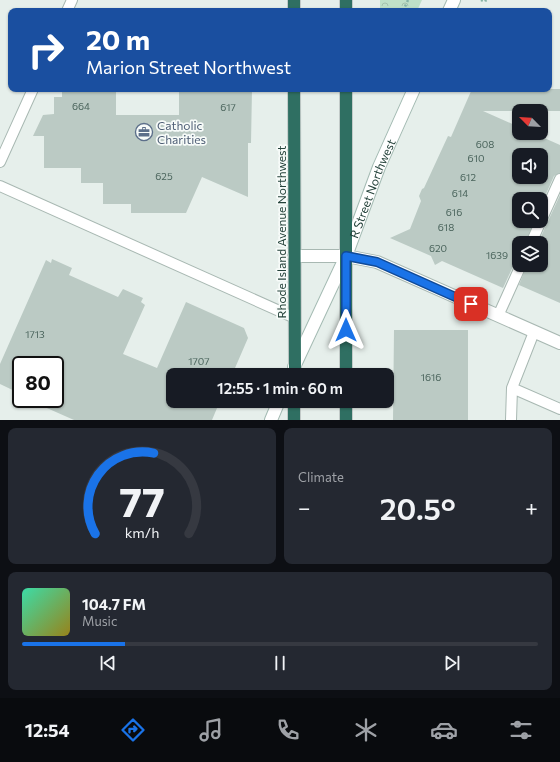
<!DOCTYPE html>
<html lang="en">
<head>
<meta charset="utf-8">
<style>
  :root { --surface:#171b24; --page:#242831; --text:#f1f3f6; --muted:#9ea1a6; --line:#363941; --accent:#1a73e8 }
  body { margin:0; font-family:Commissioner,sans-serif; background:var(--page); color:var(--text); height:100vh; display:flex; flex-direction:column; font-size:15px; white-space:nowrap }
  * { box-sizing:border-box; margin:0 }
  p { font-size:13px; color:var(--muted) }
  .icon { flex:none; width:22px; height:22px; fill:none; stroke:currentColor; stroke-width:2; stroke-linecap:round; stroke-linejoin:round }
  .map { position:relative; height:420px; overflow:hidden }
  .details { display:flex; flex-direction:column; gap:8px; padding:8px; background:#0d0f14; flex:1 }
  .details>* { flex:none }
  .banner { position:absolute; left:8px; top:8px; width:544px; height:84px; border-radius:8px; box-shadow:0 1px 3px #0004; background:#1a4fa0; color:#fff; overflow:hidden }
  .needle { width:26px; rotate:294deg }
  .tools { position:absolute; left:512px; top:104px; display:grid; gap:8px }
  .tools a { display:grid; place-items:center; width:36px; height:36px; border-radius:8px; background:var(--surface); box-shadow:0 1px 3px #0004; font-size:20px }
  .speed { position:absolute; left:12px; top:356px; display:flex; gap:8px; font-size:20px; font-weight:700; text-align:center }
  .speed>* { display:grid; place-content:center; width:52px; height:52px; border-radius:50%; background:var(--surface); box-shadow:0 1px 3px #0004; line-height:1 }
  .speed .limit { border:2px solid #111; border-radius:6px; background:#fff; color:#111 }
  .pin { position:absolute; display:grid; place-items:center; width:34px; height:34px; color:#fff; margin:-17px; border-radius:8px; box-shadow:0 2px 6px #0006 }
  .me { position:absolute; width:44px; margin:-22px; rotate:0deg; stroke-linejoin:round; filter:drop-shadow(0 0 3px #0008) }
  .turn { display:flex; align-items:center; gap:14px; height:84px; padding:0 12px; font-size:18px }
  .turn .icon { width:52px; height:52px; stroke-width:2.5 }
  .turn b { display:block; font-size:28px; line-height:34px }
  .big { font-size:30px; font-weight:600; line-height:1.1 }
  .details .widget { flex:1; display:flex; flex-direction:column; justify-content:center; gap:6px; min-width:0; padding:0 14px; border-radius:8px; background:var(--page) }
  .details .dial { align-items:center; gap:0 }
  .dial svg { height:104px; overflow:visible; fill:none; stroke:var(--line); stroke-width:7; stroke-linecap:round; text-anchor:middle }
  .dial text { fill:var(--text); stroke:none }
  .song { display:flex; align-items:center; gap:12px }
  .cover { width:48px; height:48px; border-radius:6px; background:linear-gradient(135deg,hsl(160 70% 55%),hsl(50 70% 35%)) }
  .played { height:4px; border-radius:2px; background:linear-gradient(90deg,var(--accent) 20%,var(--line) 20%) }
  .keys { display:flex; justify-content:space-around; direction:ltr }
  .heat { display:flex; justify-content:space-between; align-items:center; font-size:22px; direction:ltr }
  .details .tiles { flex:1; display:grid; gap:8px; grid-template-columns:1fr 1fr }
  .widget:last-child { grid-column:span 2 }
  .trip { position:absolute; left:166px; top:368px; width:228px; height:40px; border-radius:8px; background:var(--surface); box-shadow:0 1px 3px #0004; font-weight:600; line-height:40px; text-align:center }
  .tab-bar { display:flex; height:64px; justify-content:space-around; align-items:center; background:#090b0e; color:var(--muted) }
  .tab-bar .icon { width:28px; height:28px }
  .tab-bar .on { color:var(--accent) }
  .tab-bar b { font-size:18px; color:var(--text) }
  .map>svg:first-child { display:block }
  .forest { fill:url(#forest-crowns) }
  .building { fill:#bbcac4; fill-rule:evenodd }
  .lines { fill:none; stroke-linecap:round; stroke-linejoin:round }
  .lane-casing { stroke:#a8b8b2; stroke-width:12 }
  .street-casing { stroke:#a8b8b2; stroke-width:14 }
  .secondary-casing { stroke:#a4bbb3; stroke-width:14 }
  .highway-casing { stroke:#c2cac8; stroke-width:14 }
  .path { stroke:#86b3a5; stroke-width:2.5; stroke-dasharray:2 3; stroke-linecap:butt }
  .lane { stroke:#fff; stroke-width:10 }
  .street { stroke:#fff; stroke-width:12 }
  .secondary { stroke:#fff; stroke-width:12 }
  .highway { stroke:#2f6f62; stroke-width:12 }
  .route-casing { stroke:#114b97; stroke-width:10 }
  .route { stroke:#1a73e8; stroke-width:7 }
  .labels { text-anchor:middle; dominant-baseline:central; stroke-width:3.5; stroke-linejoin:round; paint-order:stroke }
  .number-label { font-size:10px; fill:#4a645c }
  .service-label { font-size:12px; fill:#4e5e75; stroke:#f7fbf9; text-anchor:start }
  .street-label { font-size:12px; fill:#24423a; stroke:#f7fbf9 }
</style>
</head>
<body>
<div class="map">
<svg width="560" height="420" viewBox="0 0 560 420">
  <defs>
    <pattern id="forest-crowns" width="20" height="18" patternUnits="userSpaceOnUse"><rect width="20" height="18" fill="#bfe0c8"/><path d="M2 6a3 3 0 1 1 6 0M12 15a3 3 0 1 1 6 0" fill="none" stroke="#a4c1ad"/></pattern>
  </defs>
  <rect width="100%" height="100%" fill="#e6efeb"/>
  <!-- forest -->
  <path class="forest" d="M380,0h42l-5,11h-37z"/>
  <!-- building -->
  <path class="building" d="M62,89h54v26h63v-26h73l-1,54h-3v54l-46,-20 -16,36h-55v-9h-28v-21h-22v-15h-37v-32h-11l10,-21 11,-1v-17h8z
    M472,89h88v22h-77l36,16v6h14l27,12v28l-6,3 -13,29v-6h-22v22h15l-9,22h-6v16l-4,3 -12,26 -61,-27 -7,4 -4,-9 -41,-18 20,-9 11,-28 -2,-5 3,-7 2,-1 24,-52 3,1zM519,155h22v22h-22z
    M560,195v108l-41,-18 8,-20h14v-22h-3z
    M52,259l20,9 -3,7 49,22 5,-8 20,9 -2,4 4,3 -22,49 34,14 29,-66 58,26 4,10 -16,37h-59v26h47l-8,19h-138l-34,-15v-3l-8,-3h23v-34h-34v29l-21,-10v-20l46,-104 5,3z
    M394,330h74v90h-75z"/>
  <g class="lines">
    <!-- lane casing -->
    <g class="lane-casing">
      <path id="lane" d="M67,11l5,-11
        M0,162l33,-73
        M0,186l295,132
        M531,243l29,-64
        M498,316l23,-51
        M534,332l-22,56 48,21
        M511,420l1,-32"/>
    </g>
    <!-- street casing -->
    <g class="street-casing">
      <path id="street" d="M294,256h52l31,6 183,81"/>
    </g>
    <!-- secondary casing -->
    <g class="secondary-casing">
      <g id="secondary">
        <path d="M449,11l5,-11"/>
        <path id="s1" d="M294,367l52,-111 33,-89 35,-78"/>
        <path d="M271,420l8,-19"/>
      </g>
    </g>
    <!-- highway casing -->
    <g class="highway-casing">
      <path id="highway" d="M294,0v11
        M346,11v-11
        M294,89l1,286
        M346,375v-286
        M346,401v19
        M294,420v-19"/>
    </g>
    <!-- path -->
    <path class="path" d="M481,0l4,2 1,-2
      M403,11l5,-11"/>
    <!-- lane -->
    <use href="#lane" class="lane"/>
    <!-- street -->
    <use href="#street" class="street"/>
    <!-- secondary -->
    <use href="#secondary" class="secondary"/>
    <!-- highway -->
    <use href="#highway" class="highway"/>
  </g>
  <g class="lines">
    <!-- route casing -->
    <g class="route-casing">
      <path id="route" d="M346,330v-74l31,6 94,42"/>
    </g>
    <!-- route -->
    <use href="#route" class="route"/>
  </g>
  <!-- icons -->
  <defs>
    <g id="office-ring" transform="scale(0.9)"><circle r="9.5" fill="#f7fbf9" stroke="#5c6f8a" stroke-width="1.5"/><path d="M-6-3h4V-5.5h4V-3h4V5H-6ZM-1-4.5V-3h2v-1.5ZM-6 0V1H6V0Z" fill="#5c6f8a"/></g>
  </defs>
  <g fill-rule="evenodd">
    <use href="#office-ring" x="144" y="132"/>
  </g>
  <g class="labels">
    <!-- number labels -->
    <g class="number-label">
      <text x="81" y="106">664</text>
      <text x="228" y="107">617</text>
      <text x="485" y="144">608</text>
      <text x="476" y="158">610</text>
      <text x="164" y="176">625</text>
      <text x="468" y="177">612</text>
      <text x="460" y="193">614</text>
      <text x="454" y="212">616</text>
      <text x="446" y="227">618</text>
      <text x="438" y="248">620</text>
      <text x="497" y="255">1639</text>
      <text x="35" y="334">1713</text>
      <text x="199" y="361">1707</text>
      <text x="431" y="377">1616</text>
    </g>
    <!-- service labels -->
    <g class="service-label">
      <text x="157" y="125">Catholic<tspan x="157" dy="14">Charities</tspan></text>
    </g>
    <!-- street labels -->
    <g class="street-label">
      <text stroke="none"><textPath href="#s1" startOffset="195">R Street Northwest</textPath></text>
      <text transform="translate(281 232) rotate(-90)">Rhode Island Avenue Northwest</text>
    </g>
  </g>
</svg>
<div class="tools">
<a><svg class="needle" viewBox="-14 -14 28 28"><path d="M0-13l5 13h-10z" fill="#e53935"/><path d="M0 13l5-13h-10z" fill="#9ea1a6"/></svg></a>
<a><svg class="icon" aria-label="sound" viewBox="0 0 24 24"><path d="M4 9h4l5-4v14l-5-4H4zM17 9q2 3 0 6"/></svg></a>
<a><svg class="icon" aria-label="search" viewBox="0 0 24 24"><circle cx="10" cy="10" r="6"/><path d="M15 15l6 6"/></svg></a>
<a><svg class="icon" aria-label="layers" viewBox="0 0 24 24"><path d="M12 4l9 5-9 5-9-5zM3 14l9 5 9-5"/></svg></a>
</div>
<div class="speed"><div class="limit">80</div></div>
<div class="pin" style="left:471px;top:304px;background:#d93025"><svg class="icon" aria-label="arrive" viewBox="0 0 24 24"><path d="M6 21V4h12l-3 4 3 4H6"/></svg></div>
<svg class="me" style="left:346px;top:330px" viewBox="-20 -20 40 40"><path d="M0-17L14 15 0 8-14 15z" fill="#1a73e8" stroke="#fff" stroke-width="4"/></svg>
<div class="trip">12:55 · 1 min · 60 m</div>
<div class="banner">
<div class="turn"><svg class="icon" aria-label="right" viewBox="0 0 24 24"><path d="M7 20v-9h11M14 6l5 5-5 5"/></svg><div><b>20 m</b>Marion Street Northwest</div></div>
</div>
</div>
<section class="details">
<div class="tiles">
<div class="widget dial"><svg viewBox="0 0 100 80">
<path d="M14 69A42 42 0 1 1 86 69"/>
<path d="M14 69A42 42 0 0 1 59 7" stroke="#1a73e8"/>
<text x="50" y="56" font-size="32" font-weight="700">77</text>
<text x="50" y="72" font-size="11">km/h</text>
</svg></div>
<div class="widget"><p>Climate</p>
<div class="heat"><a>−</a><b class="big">20.5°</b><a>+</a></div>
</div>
<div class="widget">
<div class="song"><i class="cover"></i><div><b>104.7 FM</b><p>Music</p></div></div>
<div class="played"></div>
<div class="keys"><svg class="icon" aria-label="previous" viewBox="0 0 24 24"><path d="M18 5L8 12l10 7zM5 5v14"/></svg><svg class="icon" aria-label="pause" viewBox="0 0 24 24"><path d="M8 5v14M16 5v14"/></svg><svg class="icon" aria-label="next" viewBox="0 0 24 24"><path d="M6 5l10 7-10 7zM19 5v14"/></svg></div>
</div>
</div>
</section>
<nav class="tab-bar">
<b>12:54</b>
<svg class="icon on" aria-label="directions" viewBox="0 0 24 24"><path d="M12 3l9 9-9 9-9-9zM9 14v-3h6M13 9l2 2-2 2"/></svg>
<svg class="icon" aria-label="music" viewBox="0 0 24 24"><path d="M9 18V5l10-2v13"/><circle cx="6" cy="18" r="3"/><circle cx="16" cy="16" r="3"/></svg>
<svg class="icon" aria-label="phone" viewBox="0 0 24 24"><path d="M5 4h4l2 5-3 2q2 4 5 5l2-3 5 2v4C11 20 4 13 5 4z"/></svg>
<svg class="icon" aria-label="climate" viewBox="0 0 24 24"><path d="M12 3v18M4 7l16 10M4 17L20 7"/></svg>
<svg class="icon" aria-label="car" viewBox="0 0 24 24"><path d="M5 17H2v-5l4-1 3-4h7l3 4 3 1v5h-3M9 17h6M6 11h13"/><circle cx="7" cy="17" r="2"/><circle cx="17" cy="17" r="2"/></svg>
<svg class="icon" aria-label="filters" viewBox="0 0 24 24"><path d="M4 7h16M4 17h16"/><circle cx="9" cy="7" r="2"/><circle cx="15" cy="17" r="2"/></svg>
</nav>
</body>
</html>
